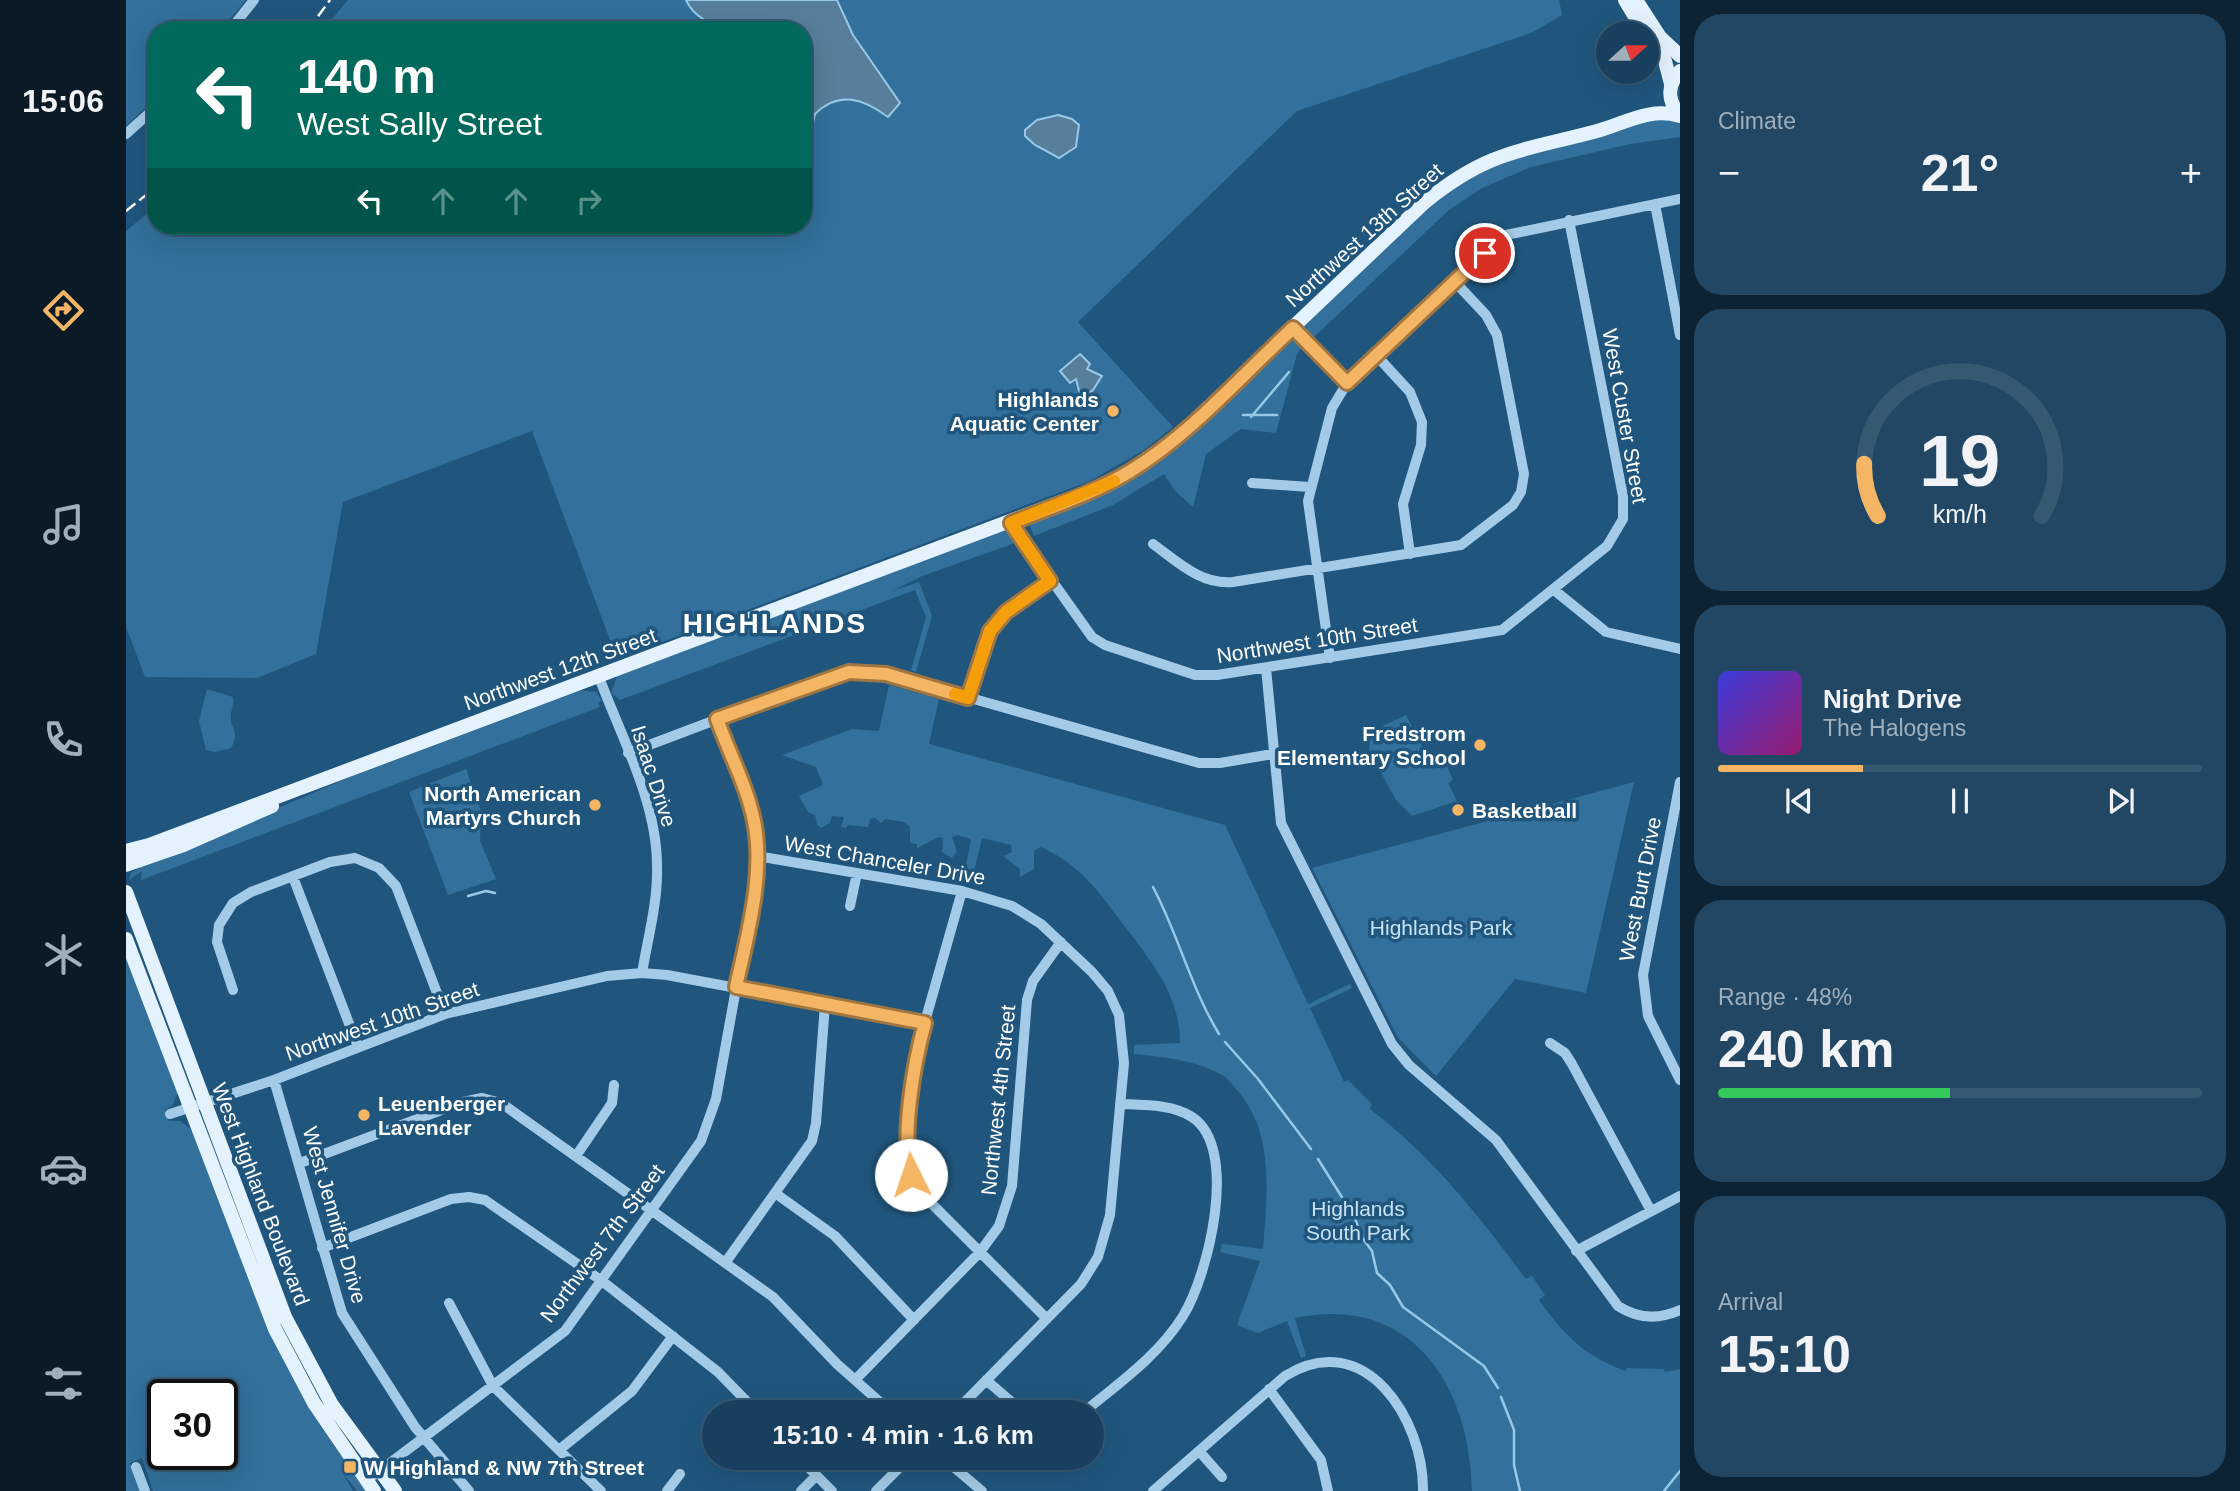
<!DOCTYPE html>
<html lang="en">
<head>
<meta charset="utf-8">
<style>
  :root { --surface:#18405e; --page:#214764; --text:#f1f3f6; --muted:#9fafbc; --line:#365973; --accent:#f4b564 }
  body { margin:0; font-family:Arial,sans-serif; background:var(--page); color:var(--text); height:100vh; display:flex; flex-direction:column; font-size:26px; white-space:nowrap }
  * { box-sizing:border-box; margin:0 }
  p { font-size:23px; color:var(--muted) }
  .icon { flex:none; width:38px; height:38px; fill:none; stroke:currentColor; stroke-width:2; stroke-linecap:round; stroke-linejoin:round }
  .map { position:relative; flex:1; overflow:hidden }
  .sheet { display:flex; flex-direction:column; gap:14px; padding:14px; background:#0d2334; width:560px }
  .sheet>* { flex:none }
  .top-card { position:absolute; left:21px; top:21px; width:665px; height:214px; border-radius:28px; box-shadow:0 7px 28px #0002,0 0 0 2px var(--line); background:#00695c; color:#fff; overflow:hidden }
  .needle { width:46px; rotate:69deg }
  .buttons { position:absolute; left:1470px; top:21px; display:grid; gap:14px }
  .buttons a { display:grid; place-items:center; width:63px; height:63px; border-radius:50%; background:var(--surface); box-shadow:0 7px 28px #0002,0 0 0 2px var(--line); font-size:35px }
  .speed { position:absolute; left:21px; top:1379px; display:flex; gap:14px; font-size:35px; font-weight:700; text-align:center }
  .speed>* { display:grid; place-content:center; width:91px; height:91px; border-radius:50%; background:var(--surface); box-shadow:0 7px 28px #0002,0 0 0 2px var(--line); line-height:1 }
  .speed .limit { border:4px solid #111; border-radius:10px; background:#fff; color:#111 }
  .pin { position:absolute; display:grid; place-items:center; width:60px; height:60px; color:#fff; margin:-30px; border:4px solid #fff; border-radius:50%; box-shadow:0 2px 7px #0007 }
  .me { position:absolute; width:77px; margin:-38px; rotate:356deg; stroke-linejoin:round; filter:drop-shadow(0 0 5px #0008) }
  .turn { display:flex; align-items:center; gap:24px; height:147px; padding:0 35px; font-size:32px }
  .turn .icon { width:91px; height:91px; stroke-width:2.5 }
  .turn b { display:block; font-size:49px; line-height:60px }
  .lanes { display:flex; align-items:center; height:66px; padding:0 35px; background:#0003; justify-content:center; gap:35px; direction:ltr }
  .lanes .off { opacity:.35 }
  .big { font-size:52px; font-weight:700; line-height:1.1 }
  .sheet .widget { flex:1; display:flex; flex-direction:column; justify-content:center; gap:10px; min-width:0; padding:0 24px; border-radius:28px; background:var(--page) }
  .sheet .dial { align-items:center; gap:0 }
  .dial svg { height:182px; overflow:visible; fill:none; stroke:var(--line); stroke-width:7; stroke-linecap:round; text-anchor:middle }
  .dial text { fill:var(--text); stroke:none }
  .song { display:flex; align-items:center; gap:21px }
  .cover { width:84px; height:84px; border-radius:10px; background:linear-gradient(135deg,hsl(240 70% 55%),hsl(320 70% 35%)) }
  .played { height:7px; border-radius:4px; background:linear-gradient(90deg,var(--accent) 30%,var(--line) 30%) }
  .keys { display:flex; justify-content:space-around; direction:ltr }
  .heat { display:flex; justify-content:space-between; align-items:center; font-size:38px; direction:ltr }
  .charge { height:10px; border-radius:5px; background:linear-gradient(90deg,#34c759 48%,var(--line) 0) }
  .trip { position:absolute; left:576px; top:1400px; width:402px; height:70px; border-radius:35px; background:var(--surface); box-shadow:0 7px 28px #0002,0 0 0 2px var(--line); font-weight:700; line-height:70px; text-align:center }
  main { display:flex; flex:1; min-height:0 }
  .tabs { display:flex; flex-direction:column; width:126px; justify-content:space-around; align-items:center; background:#0a1a26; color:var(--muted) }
  .tabs .icon { width:49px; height:49px }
  .tabs .current { color:var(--accent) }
  .tabs b { font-size:32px; color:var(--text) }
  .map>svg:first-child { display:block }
  .green { fill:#33709b; fill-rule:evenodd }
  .water { fill:#577e9a; stroke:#97c8e8; stroke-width:2 }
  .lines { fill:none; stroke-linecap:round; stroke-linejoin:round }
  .stream { stroke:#97c8e8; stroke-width:2.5 }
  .minor { stroke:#a3cbe7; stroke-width:10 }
  .major { stroke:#e4f2fd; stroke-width:14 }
  .rail { stroke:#fff; stroke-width:2.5; stroke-dasharray:12 5; stroke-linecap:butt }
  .route-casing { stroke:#9f7641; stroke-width:18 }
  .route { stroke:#f4b564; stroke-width:12 }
  .slow { stroke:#f59e0b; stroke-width:12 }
  .poi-dot { fill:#f4b564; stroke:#20567d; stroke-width:2.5 }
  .labels { text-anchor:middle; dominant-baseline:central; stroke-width:7; stroke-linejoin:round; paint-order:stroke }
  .street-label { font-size:21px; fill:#fff; stroke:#20567d }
  .poi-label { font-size:21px; font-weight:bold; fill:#fff; stroke:#20567d; text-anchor:end }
  .park-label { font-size:21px; fill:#c6e2f5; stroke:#20567d }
  .district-label { font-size:28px; font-weight:bold; letter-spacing:2px; fill:#fff; stroke:#20567d }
</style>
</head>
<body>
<main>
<nav class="tabs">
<b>15:06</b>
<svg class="icon current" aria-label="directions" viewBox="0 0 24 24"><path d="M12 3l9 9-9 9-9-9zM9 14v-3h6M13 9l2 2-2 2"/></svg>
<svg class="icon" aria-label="music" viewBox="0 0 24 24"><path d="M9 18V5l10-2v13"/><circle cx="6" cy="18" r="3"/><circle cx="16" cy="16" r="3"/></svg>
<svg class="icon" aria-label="phone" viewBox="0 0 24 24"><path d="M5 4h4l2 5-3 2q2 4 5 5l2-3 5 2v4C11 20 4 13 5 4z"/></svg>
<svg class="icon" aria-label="climate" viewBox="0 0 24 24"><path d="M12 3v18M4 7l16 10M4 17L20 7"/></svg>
<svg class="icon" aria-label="car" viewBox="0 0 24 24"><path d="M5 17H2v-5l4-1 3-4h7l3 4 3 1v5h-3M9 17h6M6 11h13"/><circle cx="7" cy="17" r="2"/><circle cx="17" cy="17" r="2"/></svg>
<svg class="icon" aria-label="filters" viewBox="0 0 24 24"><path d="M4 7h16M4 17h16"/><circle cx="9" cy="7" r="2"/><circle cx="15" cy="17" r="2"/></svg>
</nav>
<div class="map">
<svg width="1554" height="1491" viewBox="0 0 1554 1491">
  <rect width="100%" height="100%" fill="#20567d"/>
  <!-- green -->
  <path class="green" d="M0,0h120l-25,30h-65v68l-30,28z
    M222,0h1211l3,15 -31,18 -234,78 -219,211 95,105 -29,23 -54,31 -473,178 -85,-228 -189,71 -27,152 -59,24 -112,-1 -19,-50v-396l30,-25v20h647v-196h-480z
    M1520,117l34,5v15l-50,7 -99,23 -49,21 -33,22 -136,128 -3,1 -6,-7v-8l131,-124 52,-34z
    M1163,338l8,1 7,6 -7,9 -21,79 -35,-4 -35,25 -13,53 -18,-16 -11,-17 -51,31 -79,31 -6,-15 70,-28z
    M879,530l13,12 -96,34 -30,15 27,-9 13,34 -16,56 -5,-2 15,-53 -11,-27 -295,110 -9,-7 6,-17z
    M763,685l50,14 -10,45 296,81 83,179 42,-20 2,4 -42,20 34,74 4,-2 24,24 -2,5c63,48 109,107 156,170l6,-3 13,19 -6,5c27,37 43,54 86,71l2,-3 37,1 1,3 15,-3v122h-208c-2,-105 -60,-198 -177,-173l11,38 -5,2 -14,-37 -29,12 -21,-8 23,-64 -40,-9 2,-8 41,5c4,-54 12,-116 -26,-159 -5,-5 -9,-12 -15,-15 -27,-15 -58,-18 -88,-21v-9l46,-2c0,-48 -29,-82 -57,-119 -27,-35 -40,-57 -82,-77l-7,4v18l-14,8v-8l-17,-13 9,-4 -1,-7 -29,-7 -11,46 -8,-2 8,-43 -14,-4 -5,2 5,14 -5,7 -10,-6 1,-14 -4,-1 -22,11v-4l-7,-1v-16l-6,-5 -19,-3 -4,4 -6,-5 -5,1 -2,8 -20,-2 -2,3 -5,-1 3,-10 -12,-1 -2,7 -9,5 -4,-3 -2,-10 -7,-3 -9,-16 24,-11 -7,-18 -34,-12 70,-26 27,2z
    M81,689l26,8c1,7 -1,10 -2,17 -2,15 10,16 0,34l-16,4 -9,-2 -7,-29z
    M451,690l19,2 6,9 -4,2 2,4 -459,173 1,-9 -13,9 2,-7 11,-7 241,-103z
    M1280,715l21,41 13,-6 13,30 -5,3 9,18 -45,15 -16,-16 -27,-49 1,-19z
    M340,769l15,42 -1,30 16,38 -48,16 -39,-103z
    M1508,782l-48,211 -71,-14 -79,97 -38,-38 -86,-170z
    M0,950l52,142 -5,13 -8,5 4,11h11l11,8 63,163 115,199h-12l-14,-18 10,18h-200l-11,-33 -12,5 11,28h-15zM37,1395h59v59h-59z"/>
  <!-- water -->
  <path class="water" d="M560,0h151l16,35 47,68 -12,14c-24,-18 -49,-27 -73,-3l-4,17h-8v-101c-35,0 -98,10 -117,-30z
    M932,115l14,4 7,6 -3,22 -17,11 -24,-13 -10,-9v-6l12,-10z
    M954,354l10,10 -3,5 15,7 -9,14 -12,9 -5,-20 -6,4 -10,-12z"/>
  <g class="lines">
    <!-- stream -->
    <path class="stream" d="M1117,415h34
      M1125,417l38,-45
      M1027,887c25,47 38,101 66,147
      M342,896l18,-5 9,2
      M1099,1042l33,37 53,70
      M1192,1159l37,59 6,18 11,15 5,22 13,12 13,22 81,59 14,22
      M1375,1397l13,33v35l6,26
      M1538,1491l16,-20"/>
    <!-- minor -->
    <path class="minor" d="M104,30l24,-30
      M0,134l30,-27
      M1529,204l25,131
      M1167,328l54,55
      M1250,355l34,37 12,30 -1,23 -18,59 7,50
      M1126,483l58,4
      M885,523l81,114 13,8 90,30h22l285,-45 105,-84 16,-27v-23l-54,-276
      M1027,544c25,18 48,41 80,38l228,-37 52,-40 8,-13 3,-18 -27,-139 -11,-20 -31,-33
      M1428,590l52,42 74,17
      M1204,658l-22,-157 24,-93 15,-25 159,-148 174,-36
      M1140,668l15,155 111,221 17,21 87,75 122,166c20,13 40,14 62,4
      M473,677c22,60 58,124 58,189 1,36 -9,71 -15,107
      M842,698l22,-67 16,-19 44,-31
      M502,753l204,-77 29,-5 25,3 313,89h21l53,-9
      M1554,782l-37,193 5,41 32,64
      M631,856l205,35 50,15 29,18 51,48 16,19 11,24 5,48 -14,152 -12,42 -17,27 -126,128
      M167,877l65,170
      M836,891l-47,166 -7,107 16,32 123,123
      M724,906l7,-33
      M107,990l-16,-48 2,-17 14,-22 18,-11 79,-30 25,-4 24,10 17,18 49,128
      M1424,1043l15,10 7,11 79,147
      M148,1080l68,233 73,114 54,64
      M44,1114l104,-34 171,-66 162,-38 35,-3 25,2 258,48
      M450,1156l36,-53 2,-18
      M174,1163l163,-61 19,-4 19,5 272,194 64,67 54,48
      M649,1193l60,43 79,84
      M196,1248l129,-49 18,-2 16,3 117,81 116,91 39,40
      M1450,1251l104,-55
      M599,1263l87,-122 4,-18 9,-119
      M323,1303l44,83 108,105
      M729,1380l125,-128 19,-26 13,-40 15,-186 6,-19 28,-39
      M860,1380l37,32
      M1143,1389l52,71 7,31
      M958,1412c35,-29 75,-57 99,-96 25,-40 57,-168 9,-199 -19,-13 -50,-12 -72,-13
      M433,1450l73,-59 41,-55
      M1073,1451l23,26
      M673,1458l33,33
      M817,1458l39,33
      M10,1467l9,24
      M248,1475l191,-144 136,-190 15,-42 37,-204 4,-50 -7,-39 -33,-87
      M541,1491l13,-17
      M675,1491l15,-15
      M750,1491l33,-33
      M1027,1491l132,-115c80,-50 139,44 138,115"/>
    <!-- major -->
    <path class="major" d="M1499,0l20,33
      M1510,0l24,37 20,19
      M1521,36l18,25 6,23
      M1554,71c-13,14 -13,30 0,44
      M0,851l23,-6 954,-359 44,-26 33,-26 245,-232c64,-52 98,-51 172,-71 29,-8 52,-24 83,-15
      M0,865l55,-19 91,-40
      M0,892l159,425 47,88 63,86
      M0,939l149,390 39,74 60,88"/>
    <!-- rail -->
    <path class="rail" d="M182,30l22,-30
      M0,211l30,-24"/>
  </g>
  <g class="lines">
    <!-- route casing -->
    <g class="route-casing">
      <path id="route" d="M785,1175c-10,-39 3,-113 14,-152l-189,-36c11,-51 29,-113 18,-166 -7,-35 -25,-68 -37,-102l132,-47 37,2 82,24 22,-67 16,-19 44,-31 -39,-58c40,-16 81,-29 118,-51 61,-37 111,-95 164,-144l54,55 138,-130"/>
    </g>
    <!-- route -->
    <use href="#route" class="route"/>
    <!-- slow -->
    <path class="slow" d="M829,694l13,4 22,-67 16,-19 44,-31 -39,-58 103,-42"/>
  </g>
  <!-- markers -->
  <g class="poi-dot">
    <circle cx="987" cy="411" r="7"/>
    <circle cx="1354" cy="745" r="7"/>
    <circle cx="469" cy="805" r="7"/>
    <circle cx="1332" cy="810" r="7"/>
    <circle cx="238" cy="1115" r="7"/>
    <rect x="217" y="1460" width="14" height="14" rx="3.5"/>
  </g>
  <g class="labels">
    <!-- street labels -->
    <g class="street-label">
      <text transform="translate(1238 235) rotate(-42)">Northwest 13th Street</text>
      <text transform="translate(1499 416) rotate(80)">West Custer Street</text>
      <text transform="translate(1191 640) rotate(-9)">Northwest 10th Street</text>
      <text transform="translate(434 669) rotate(-20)">Northwest 12th Street</text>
      <text transform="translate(528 776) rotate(72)">Isaac Drive</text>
      <text transform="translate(759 860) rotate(10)">West Chanceler Drive</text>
      <text transform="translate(1514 889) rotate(-79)">West Burt Drive</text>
      <text transform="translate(256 1021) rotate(-19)">Northwest 10th Street</text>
      <text transform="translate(872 1100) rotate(-84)">Northwest 4th Street</text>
      <text transform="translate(135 1194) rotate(69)">West Highland Boulevard</text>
      <text transform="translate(209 1215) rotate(74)">West Jennifer Drive</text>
      <text transform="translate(476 1243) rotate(-53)">Northwest 7th Street</text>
    </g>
    <!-- poi labels -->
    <g class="poi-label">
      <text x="973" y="399">Highlands<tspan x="973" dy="24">Aquatic Center</tspan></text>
      <text x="1340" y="733">Fredstrom<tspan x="1340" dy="24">Elementary School</tspan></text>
      <text x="455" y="793">North American<tspan x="455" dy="24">Martyrs Church</tspan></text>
      <text x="1346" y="810" text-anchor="start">Basketball</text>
      <text x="252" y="1103" text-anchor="start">Leuenberger<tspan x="252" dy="24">Lavender</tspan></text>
      <text x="238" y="1467" text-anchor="start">W Highland &amp; NW 7th Street</text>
    </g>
    <!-- park labels -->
    <g class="park-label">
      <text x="1315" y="927">Highlands Park</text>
      <text x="1232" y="1208">Highlands<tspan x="1232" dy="24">South Park</tspan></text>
    </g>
    <!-- district labels -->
    <g class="district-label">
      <text x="649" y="623">HIGHLANDS</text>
    </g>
  </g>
</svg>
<div class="buttons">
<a><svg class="needle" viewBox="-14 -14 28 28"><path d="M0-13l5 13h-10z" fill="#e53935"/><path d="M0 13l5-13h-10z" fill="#9fafbc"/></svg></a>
</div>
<div class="speed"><div class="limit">30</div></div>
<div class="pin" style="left:1359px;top:253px;background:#d93025"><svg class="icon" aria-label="arrive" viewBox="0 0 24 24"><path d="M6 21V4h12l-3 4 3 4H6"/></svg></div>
<svg class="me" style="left:785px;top:1175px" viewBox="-20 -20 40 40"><circle r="19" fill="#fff"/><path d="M0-13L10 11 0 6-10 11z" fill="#f4b564"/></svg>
<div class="trip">15:10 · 4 min · 1.6 km</div>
<div class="top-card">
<div class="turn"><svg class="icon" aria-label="left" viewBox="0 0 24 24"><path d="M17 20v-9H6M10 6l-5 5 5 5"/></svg><div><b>140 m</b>West Sally Street</div></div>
<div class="lanes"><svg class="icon" aria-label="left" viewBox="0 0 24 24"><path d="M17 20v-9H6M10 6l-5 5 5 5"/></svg><svg class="icon off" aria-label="ahead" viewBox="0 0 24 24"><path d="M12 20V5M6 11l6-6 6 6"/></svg><svg class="icon off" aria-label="ahead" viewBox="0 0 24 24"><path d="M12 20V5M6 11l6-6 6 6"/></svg><svg class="icon off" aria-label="right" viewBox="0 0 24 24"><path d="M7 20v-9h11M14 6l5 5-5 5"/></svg></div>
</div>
</div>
<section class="sheet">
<div class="widget"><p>Climate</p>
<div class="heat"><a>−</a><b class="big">21°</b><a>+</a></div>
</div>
<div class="widget dial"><svg viewBox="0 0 100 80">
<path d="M14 69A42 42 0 1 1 86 69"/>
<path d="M14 69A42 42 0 0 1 8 46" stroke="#f4b564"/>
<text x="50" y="56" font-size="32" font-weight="700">19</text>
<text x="50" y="72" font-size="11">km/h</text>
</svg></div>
<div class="widget">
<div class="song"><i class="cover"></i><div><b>Night Drive</b><p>The Halogens</p></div></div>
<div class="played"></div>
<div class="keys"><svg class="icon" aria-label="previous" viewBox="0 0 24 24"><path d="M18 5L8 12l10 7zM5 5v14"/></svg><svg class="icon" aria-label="pause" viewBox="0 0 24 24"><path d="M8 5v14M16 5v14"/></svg><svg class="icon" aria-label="next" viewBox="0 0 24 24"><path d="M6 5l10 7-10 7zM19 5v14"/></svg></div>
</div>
<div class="widget"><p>Range · 48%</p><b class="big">240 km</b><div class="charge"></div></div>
<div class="widget"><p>Arrival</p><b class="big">15:10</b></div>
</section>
</main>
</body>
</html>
